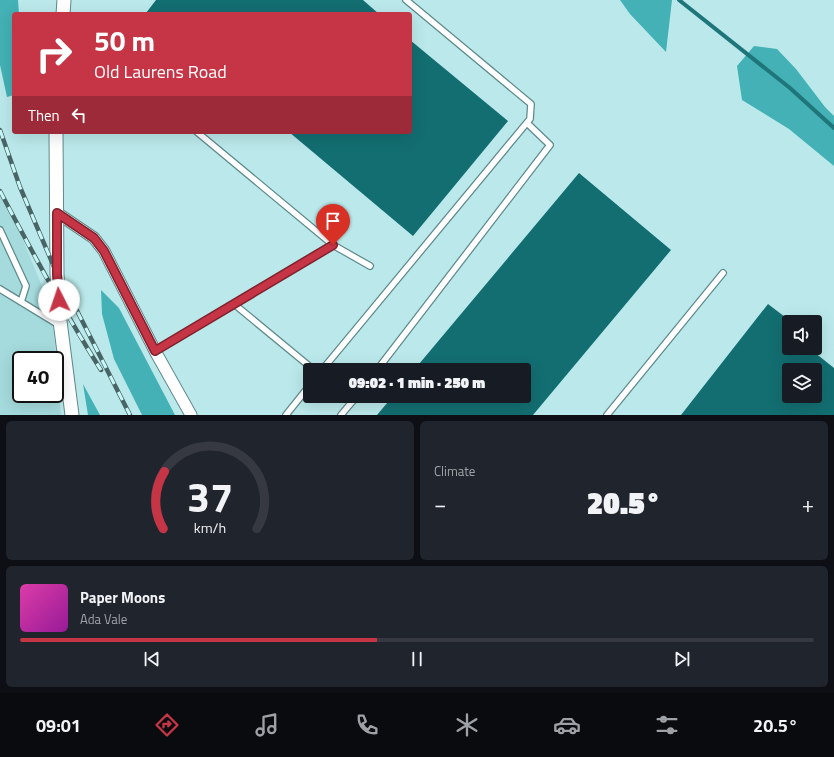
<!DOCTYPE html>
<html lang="en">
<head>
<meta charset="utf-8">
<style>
  :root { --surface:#171b24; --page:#20242c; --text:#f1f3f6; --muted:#9ea1a6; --line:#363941; --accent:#c53546 }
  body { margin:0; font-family:"Titillium Web",sans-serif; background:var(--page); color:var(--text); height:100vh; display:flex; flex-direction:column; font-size:15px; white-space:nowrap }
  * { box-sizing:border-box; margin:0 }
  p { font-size:13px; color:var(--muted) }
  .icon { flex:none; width:22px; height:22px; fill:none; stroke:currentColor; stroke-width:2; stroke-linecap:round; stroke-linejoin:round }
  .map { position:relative; height:415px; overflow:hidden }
  .drawer { display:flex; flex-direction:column; gap:6px; padding:6px; background:#0d0f14; flex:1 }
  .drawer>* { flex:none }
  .guide { position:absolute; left:12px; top:12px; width:400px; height:122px; border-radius:4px; box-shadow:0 4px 16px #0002; background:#c53546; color:#fff; overflow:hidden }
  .buttons { position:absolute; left:782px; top:315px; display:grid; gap:8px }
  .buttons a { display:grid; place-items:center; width:40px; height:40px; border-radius:4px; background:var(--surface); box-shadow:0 4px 16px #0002; font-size:20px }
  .speed { position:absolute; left:12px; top:351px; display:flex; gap:8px; font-size:20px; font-weight:700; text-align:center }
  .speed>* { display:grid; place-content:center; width:52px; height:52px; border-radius:50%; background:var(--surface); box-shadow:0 4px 16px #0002; line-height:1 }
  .speed .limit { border:2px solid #111; border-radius:6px; background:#fff; color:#111 }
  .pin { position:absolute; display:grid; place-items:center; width:34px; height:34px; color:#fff; margin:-41px -17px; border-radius:50% 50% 50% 0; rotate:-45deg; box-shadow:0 0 4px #0007 }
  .pin .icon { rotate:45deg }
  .me { position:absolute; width:44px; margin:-22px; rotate:356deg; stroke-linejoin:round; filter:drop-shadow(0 0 3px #0008) }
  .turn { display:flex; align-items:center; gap:14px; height:84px; padding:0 16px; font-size:18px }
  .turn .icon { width:52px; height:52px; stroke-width:2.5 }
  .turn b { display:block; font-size:28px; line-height:34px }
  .then { display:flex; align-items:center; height:38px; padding:0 16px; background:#0003; gap:8px; font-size:15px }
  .big { font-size:30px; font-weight:800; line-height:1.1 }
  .drawer .widget { flex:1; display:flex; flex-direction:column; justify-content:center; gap:6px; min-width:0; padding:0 14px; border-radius:6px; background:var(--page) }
  .drawer .dial { align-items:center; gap:0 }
  .dial svg { height:104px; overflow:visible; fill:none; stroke:var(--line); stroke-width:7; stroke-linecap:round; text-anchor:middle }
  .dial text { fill:var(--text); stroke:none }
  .song { display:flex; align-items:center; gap:12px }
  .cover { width:48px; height:48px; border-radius:6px; background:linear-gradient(135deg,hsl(320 70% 55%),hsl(300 70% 35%)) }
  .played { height:4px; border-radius:2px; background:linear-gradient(90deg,var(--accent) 45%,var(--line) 45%) }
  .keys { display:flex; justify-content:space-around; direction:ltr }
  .heat { display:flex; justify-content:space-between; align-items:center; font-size:22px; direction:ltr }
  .drawer .tiles { flex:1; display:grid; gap:6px; grid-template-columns:1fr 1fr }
  .widget:last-child { grid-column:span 2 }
  .trip { position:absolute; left:303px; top:363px; width:228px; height:40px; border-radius:4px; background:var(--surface); box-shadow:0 4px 16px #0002; font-weight:800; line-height:40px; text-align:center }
  .tabs { display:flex; height:64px; justify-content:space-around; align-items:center; background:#090b0e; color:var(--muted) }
  .tabs .icon { width:28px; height:28px }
  .tabs .selected { color:var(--accent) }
  .tabs b { font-size:18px; color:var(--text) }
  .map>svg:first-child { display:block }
  .built { fill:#a5dbdd; fill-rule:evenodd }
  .forest { fill:#43b1b5 }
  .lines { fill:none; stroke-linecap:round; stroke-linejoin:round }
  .stream { stroke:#1f767a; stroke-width:4 }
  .building { fill:#136e71; fill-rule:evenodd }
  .service-casing { stroke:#5f8a8c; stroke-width:8 }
  .minor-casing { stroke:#5f8a8c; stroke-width:13 }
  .tertiary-casing { stroke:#5f8a8c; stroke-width:15 }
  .service { stroke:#fff; stroke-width:5.5 }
  .minor { stroke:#fff; stroke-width:11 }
  .tertiary { stroke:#fff; stroke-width:13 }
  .rail-casing { stroke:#496465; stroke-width:4.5 }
  .rail { stroke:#c8f7f8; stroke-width:3; stroke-dasharray:9; stroke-linecap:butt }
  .route-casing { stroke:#80222e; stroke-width:10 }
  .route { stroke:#c53546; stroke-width:7 }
</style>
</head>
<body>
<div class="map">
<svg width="834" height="415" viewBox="0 0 834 415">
  <rect width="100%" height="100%" fill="#bbe9eb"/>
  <!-- built -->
  <path class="built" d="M0,196l19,35 33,79 9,105h-61zM21,360h34v34h-34z"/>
  <!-- forest -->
  <path class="forest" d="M0,0h18l1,14h-5v81l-7,2 -7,-32z
    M620,0h52l-6,52 -36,-38z
    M754,46l23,3 19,20 29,38 9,9v50l-45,-37 -47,-29 -5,-34z
    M101,290l18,18 56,107h-33l-28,-56 -12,-45z
    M83,384l17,31h-12z"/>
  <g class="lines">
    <!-- stream -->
    <path class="stream" d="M679,0l111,88 44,40"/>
  </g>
  <!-- building -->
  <path class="building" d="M156,0h207l16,14h-232l-1,-1z
    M410,40l98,81 -95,115 -124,-104h121z
    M579,173l92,77 -138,165h-156l16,-19h131v-26h-110z
    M768,304l21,16 -6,7 6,5v16h20l25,20v47h-153zM789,370h26v26h-26z"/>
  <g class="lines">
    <!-- service casing -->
    <g class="service-casing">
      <path id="service" d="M197,132l136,113 37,21
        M0,230l26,56 -5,16
        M0,289l59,36
        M234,304l80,66
        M155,351l178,-106
        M322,370l208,-251 1,-15 -125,-104
        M377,370l173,-225 -23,-22
        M346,396l7,5
        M286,415l24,-30
        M341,415l16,-19
        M607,415l116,-142"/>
    </g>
    <!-- minor casing -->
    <g class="minor-casing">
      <path id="minor" d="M57,213l37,25 10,13 51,100 36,64"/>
    </g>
    <!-- tertiary casing -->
    <g class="tertiary-casing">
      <path id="tertiary" d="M63,14l1,-14
        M56,132l1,142 3,47 12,94"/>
    </g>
    <!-- service -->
    <use href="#service" class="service"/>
    <!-- minor -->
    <use href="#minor" class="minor"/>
    <!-- tertiary -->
    <use href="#tertiary" class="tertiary"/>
    <!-- rail casing -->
    <g class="rail-casing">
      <path id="rail" d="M0,130l20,57 37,87 12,21 61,120
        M0,191c32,61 64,121 101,179"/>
    </g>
    <!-- rail -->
    <use href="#rail" class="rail"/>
  </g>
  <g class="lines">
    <!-- route casing -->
    <g class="route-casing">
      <path id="route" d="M59,300l-2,-26v-61l37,25 10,13 51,100 178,-106"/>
    </g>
    <!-- route -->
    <use href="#route" class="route"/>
  </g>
</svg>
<div class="buttons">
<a><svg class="icon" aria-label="sound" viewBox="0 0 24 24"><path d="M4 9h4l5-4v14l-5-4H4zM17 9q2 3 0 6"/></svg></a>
<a><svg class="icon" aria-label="layers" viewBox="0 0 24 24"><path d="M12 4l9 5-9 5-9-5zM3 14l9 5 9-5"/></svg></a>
</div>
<div class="speed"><div class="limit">40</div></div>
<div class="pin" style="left:333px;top:245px;background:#d93025"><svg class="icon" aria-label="arrive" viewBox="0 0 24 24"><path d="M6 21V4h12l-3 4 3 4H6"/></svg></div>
<svg class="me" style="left:59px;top:300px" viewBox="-20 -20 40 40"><circle r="19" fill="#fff"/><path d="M0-13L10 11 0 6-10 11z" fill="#c53546"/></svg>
<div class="trip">09:02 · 1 min · 250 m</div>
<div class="guide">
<div class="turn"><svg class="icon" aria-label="right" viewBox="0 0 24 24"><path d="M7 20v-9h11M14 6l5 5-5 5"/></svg><div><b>50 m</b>Old Laurens Road</div></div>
<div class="then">Then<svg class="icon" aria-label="left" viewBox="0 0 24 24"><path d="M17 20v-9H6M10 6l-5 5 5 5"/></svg></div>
</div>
</div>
<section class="drawer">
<div class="tiles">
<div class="widget dial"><svg viewBox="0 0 100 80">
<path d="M14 69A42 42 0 1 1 86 69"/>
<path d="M14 69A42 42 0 0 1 15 25" stroke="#c53546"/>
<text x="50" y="56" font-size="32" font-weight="700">37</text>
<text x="50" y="72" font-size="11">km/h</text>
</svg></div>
<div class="widget"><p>Climate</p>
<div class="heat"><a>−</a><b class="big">20.5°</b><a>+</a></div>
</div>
<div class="widget">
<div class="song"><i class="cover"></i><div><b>Paper Moons</b><p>Ada Vale</p></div></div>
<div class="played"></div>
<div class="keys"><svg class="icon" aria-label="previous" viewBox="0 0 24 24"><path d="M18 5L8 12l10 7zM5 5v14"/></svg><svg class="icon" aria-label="pause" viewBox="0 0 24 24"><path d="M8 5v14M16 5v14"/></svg><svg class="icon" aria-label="next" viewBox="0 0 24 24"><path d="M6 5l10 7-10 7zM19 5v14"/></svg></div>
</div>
</div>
</section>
<nav class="tabs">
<b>09:01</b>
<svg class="icon selected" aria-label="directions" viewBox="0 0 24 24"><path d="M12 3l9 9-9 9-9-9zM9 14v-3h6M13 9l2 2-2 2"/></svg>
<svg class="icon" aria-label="music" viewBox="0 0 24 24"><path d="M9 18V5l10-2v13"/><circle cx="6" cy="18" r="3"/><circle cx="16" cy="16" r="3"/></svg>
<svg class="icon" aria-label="phone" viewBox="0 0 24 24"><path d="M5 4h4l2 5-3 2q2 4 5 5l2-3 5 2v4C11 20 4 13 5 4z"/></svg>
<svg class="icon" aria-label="climate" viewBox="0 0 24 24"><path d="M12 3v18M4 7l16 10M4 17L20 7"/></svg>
<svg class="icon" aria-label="car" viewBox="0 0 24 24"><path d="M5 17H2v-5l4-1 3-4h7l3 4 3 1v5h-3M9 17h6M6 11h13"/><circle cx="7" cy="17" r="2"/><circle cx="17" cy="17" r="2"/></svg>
<svg class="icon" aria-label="filters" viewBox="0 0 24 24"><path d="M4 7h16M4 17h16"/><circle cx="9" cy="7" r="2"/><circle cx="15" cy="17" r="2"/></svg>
<b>20.5°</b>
</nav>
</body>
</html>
